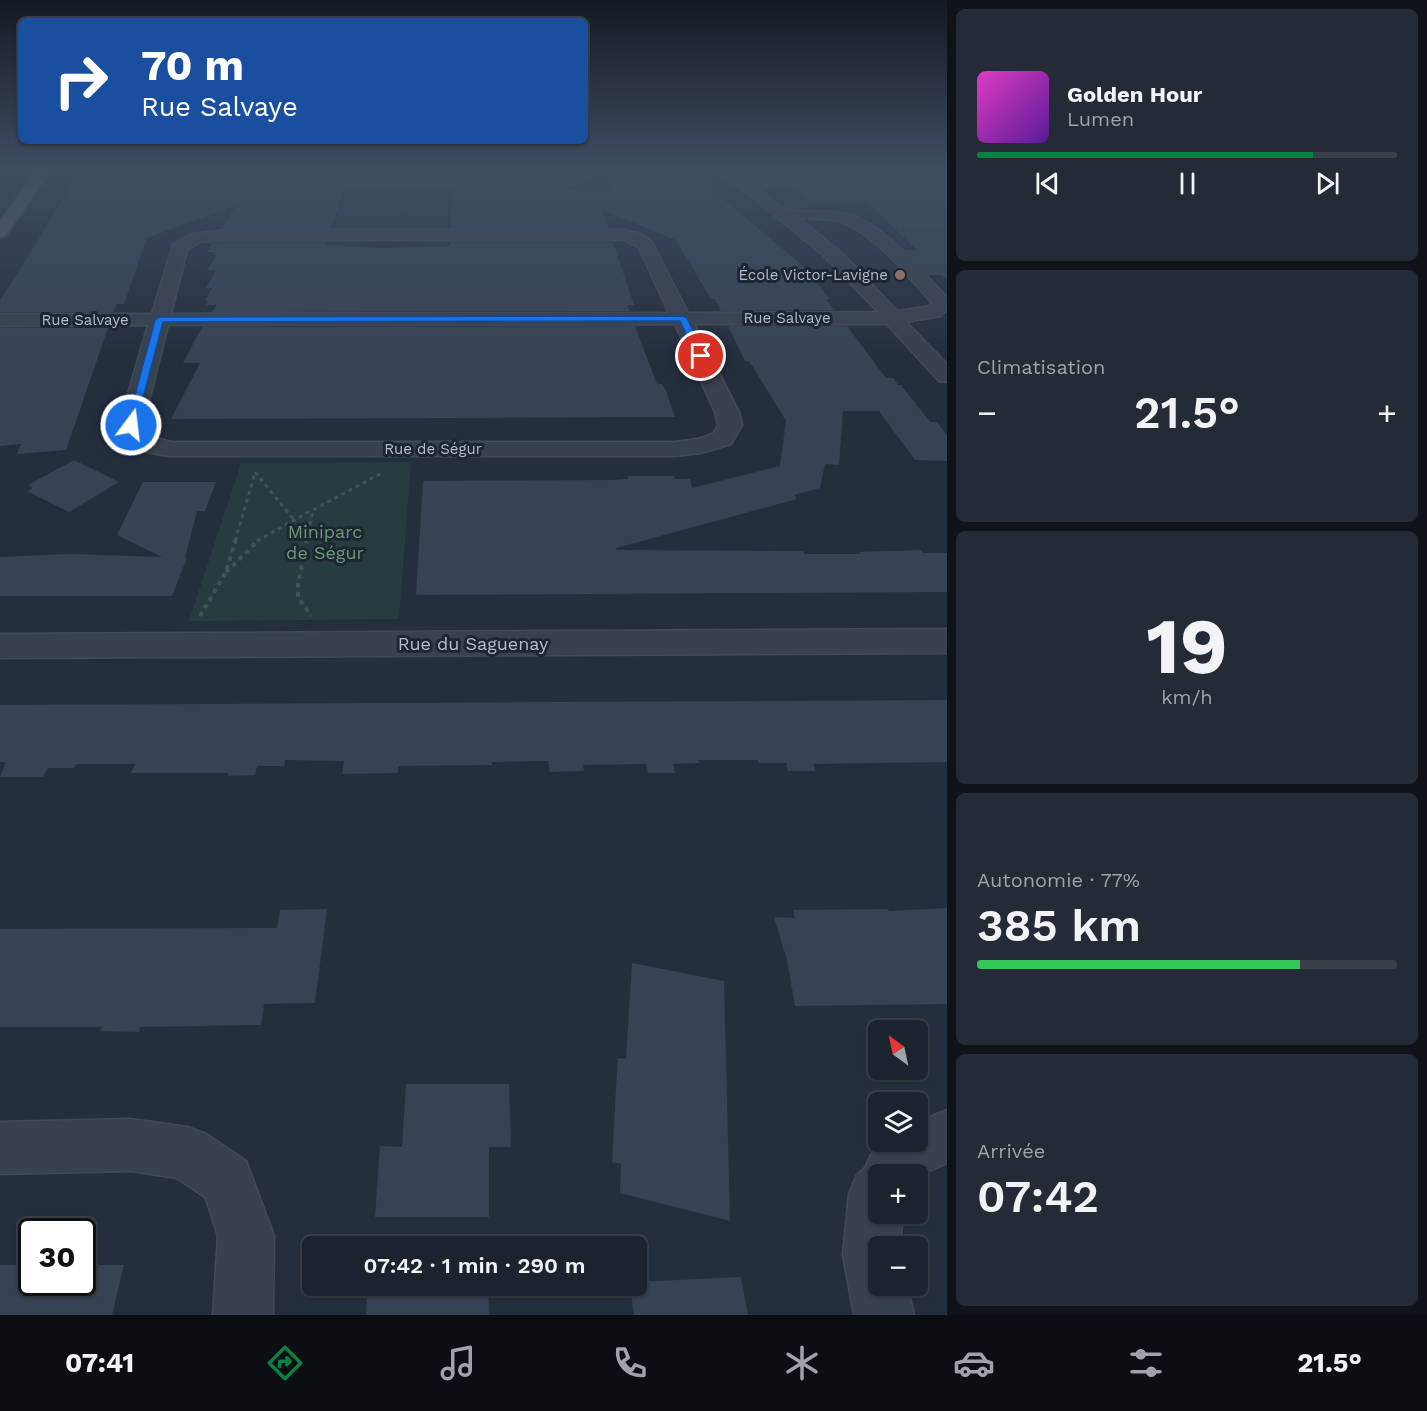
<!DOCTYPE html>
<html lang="fr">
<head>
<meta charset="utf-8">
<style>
  :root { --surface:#1b232e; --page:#242b36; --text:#f1f3f6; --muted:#a0a4aa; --line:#39404a; --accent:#0b8043 }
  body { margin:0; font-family:"Work Sans",sans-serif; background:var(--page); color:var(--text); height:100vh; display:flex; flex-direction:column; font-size:22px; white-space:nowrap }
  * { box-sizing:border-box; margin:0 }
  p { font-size:20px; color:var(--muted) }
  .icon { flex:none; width:33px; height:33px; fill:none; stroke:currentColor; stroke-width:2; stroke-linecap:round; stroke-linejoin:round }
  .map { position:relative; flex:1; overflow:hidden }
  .drawer { display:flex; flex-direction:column; gap:9px; padding:9px; background:#0f1319; width:480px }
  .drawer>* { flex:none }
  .top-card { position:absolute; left:18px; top:18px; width:570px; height:126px; border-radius:9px; box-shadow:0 2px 4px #0004,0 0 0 2px var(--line); background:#1a4fa0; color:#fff; overflow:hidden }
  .needle { width:39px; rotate:327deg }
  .tools { position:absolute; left:868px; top:1020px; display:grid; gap:12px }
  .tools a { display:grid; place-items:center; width:60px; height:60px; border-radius:9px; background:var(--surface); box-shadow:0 2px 4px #0004,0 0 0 2px var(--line); font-size:30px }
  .speed { position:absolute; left:18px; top:1218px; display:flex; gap:12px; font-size:30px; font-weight:700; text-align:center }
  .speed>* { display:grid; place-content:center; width:78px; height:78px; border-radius:50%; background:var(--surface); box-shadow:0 2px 4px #0004,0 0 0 2px var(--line); line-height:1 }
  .speed .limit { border:3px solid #111; border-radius:9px; background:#fff; color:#111 }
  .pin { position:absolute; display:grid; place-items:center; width:51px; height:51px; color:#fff; margin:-26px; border:3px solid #fff; border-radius:50%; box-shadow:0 2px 6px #0007 }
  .me { position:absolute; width:66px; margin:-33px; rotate:15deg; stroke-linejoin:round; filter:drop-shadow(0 0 4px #0008) }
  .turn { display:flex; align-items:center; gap:21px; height:126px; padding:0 24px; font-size:27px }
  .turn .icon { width:78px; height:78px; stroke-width:2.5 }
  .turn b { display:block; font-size:42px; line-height:51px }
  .big { font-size:45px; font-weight:600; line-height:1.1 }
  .drawer .card { flex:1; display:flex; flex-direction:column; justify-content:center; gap:9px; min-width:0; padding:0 21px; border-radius:9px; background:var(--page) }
  .drawer .dial { align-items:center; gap:0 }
  .dial b { font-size:78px; line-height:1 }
  .song { display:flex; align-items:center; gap:18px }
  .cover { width:72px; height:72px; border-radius:9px; background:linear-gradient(135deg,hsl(310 70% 55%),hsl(270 70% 35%)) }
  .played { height:6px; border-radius:3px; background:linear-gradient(90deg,var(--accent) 80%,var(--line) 80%) }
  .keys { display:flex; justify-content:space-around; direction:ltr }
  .heat { display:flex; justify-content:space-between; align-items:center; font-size:33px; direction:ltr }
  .charge { height:9px; border-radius:4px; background:linear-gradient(90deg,#34c759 77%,var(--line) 0) }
  .trip { position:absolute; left:302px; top:1236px; width:345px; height:60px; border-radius:9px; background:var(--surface); box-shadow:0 2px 4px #0004,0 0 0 2px var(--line); font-weight:600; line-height:60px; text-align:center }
  .tabs { display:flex; height:96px; justify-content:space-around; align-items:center; background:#0b0e12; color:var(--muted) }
  .tabs .icon { width:42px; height:42px }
  .tabs .active { color:var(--accent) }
  .tabs b { font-size:27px; color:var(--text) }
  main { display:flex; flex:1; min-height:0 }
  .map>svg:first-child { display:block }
  .green { fill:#263c3f }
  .building { fill:#364354 }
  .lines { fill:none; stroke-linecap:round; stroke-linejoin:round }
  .minor-casing { stroke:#414a57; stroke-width:3 }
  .major-casing { stroke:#414a57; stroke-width:3 }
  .path-far2 { stroke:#3f5557; stroke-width:1.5; stroke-dasharray:2 2; stroke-linecap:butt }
  .path-far1 { stroke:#3f5557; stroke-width:3; stroke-dasharray:4 4; stroke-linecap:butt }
  .path { stroke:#3f5557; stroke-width:4; stroke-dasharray:4.5 4.5; stroke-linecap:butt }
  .minor { fill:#38414e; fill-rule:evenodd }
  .major { fill:#56606e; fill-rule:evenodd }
  .route { fill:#1a73e8; stroke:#114b97; stroke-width:1.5 }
  .education-dot { fill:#8d6e63; stroke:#1d2633; stroke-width:2 }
  .labels { text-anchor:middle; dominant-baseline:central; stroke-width:6; stroke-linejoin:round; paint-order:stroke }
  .far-poi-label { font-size:15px; fill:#b4bcc9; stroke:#1d2633; text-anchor:end }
  .far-street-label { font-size:15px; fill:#b4bcc9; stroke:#1d2633 }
  .park-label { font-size:18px; fill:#6b9a76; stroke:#1d2633 }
  .street-label { font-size:18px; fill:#b4bcc9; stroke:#1d2633 }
</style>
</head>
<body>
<main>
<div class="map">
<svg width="947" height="1315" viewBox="0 0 947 1315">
  <rect width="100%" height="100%" fill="#242f3e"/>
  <!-- green -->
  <path class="green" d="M348,187h101l-2,42h-113z
    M411,462l-12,157 -210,2 52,-158z"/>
  <!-- building -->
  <path class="building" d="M140,172h43l4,12 24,5h134l-14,39h-109l15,-23 -90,33 -23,66h-8l-2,8h-114v-11l77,-124z
    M201,172h150l-1,5h-139l-10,-3z
    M453,172h107l1,4 -108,1z
    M781,172h166v4l-162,1z
    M692,173l111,93 27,33h-4l8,11 -113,1 -6,-12h-4l-35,-59 -74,-30 6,18h-157l1,-39 112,-1 19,4 27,-2 4,-16 27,2z
    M947,188v92l-5,-5h-14l-23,-25h12l-51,-49h-58l-12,-12z
    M225,242h101l-1,3 57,3 68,-2v-4h163l21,63h-7l3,6 -418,1 5,-7h-11l2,-4h-3l7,-13h-6l10,-18h-9l10,-15h-4l2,-3h-8l6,-9z
    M635,326l22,58h5l4,7 9,26 -504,2 29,-56h-17l19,-36z
    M728,326h119l39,52h7l5,7h3l29,37h7l10,13v26l-32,-1 -36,-49h-36l-4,54 -14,-1 -5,24 -26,7 3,4 -181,49 1,2 186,1 1,3h57l-2,-2 62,-2 2,3h24v39l-531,3 7,-114 190,-1 15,-1v-3h46l1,3h15l2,9 88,-22 6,-45 -33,-54 -5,-6h-3z
    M0,328h108l-42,122 -49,4 4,-10 -21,2z
    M74,460l45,22 -50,30 -42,-21 6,-3 -5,-3z
    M143,482h73l-11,29h-8l-12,47h2l-15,38h-172v-39l69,-3 93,3 -45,-22z
    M947,700v62l-134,2 3,7h-28l-2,-8h-28v-3h-60l1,3 -26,1 2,9h-27l-2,-9 -63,1 1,6 -34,1 -2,-11 -56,1v3l-94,1v7l-56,1 2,-13 -59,-1 -1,6h-27l-2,9 -27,1v-3h-97l4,-9h-59l-2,4h-26l-5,9h-43l6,-15h-6v-57z
    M947,908v96l-152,2 -8,-46 -13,-43 21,1 -2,-8 95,-1 1,2z
    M327,909l-12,94 -51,1 -3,21 -121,2 -1,5 -39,-1 2,-4h-102v-98l277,-1 3,-18z
    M632,963l92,18 6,240 -110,-28 1,-29 -9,-2 4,-74 2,-30 8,1z
    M406,1084h103l2,63h-22v70h-114l5,-71 22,1z
    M0,1265h32v17h50v-17h42l-12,50h-112z
    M741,1277l7,38h-114l-4,-29h6v-4z
    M367,1286h121l1,29h-123z"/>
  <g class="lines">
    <!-- minor casing -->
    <g class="minor-casing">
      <path id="minor" d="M185,172h14v4l12,3h336l24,-2 4,-5h14v5l-15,8 -27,2h-336l-24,-5z
        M721,172h16l9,7 201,-1v8l-190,1c8,6 20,19 30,22 20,5 44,-1 65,6 35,12 69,57 95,82v13l-7,6 -34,6 41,42v18l-8,-1 -52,-57h-193l45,88 3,13 -11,19 -30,9 -26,3h-504c-23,-2 -44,-6 -52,-31l29,-100 -148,1v-12h152l21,-69 16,-10 36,-5h400l16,4 11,8 36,71 190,-1 -57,-59zM799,218c13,1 29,0 42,4 31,9 70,57 91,81l-5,4 -30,4 -51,-54zM225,240h400l14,8 30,65 -498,1 16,-64 13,-8zM675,324l40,88 3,13 -5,9 -15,5 -23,3h-504l-22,-6 -6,-11 25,-100z
        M947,629v24l-947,5v-24z
        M947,1110v53l-23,10 -6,8v-7h-39v40h23l-1,32h-22v40h28l7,29h-60l-11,-60 6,-61 8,-19 8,-7 6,-13 10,-13h37v-20z
        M131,1119l56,8 19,7 40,27 28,75 -1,79h-60l5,-79 -12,-38 -29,-20 -46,-7 -131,3v-52z"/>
    </g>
    <!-- major casing -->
    <g class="major-casing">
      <path id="major" d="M36,172h14l-44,63 -6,2v-16z"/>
    </g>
    <!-- path-far2 -->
    <path class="path-far2" d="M398,213l17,-9
      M900,226h47"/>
    <!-- path-far1 -->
    <path class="path-far1" d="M255,472l39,48
      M235,541l20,-68
      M257,541l55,-31
      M307,541l6,-31 67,-36"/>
    <!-- path -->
    <path class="path" d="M307,539l-9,45v13l13,19
      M226,572l34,-33
      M200,616l26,-44 10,-33"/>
    <!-- minor -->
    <use href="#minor" class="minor"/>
    <!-- major -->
    <use href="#major" class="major"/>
  </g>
  <!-- sky -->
  <linearGradient id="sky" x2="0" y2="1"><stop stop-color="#141a22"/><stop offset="0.48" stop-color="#3f4d63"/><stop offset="1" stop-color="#3f4d63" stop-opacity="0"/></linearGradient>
  <rect width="947" height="356" fill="url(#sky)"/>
  <!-- route -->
  <path class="route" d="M683,316l4,2 18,38 -1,2 -8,-2 -16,-35 -517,1 -27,103 -5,3 -4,-3 28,-105 4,-3z"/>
  <!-- markers -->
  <circle class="education-dot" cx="900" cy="275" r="6"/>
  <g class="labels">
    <!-- far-poi labels -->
    <g class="far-poi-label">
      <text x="888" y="275">École Victor-Lavigne</text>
    </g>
    <!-- far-street labels -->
    <g class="far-street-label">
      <text x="787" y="318">Rue Salvaye</text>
      <text x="85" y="320">Rue Salvaye</text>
      <text x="433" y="449">Rue de Ségur</text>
    </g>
    <!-- park labels -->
    <g class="park-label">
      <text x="325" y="531">Miniparc<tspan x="325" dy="21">de Ségur</tspan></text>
    </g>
    <!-- street labels -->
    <g class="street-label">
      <text x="473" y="643">Rue du Saguenay</text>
    </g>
  </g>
</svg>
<div class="tools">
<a><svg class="needle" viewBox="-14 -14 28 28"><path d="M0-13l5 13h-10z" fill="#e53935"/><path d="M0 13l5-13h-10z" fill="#a0a4aa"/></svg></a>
<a><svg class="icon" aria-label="layers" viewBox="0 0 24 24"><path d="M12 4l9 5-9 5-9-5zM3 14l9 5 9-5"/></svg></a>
<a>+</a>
<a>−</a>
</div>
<div class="speed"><div class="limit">30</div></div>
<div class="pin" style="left:701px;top:356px;background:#d93025"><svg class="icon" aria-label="arrive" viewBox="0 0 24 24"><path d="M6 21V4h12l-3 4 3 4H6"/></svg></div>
<svg class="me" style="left:131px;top:425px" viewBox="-20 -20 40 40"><circle r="17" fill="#1a73e8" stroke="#fff" stroke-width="3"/><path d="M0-11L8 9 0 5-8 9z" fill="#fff"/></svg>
<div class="trip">07:42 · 1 min · 290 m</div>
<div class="top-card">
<div class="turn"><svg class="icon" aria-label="right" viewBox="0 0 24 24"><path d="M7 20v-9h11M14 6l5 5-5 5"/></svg><div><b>70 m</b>Rue Salvaye</div></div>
</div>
</div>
<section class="drawer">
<div class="card">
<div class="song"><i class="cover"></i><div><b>Golden Hour</b><p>Lumen</p></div></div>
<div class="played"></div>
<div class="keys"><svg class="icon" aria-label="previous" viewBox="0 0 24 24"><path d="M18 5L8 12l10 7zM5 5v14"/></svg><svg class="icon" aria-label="pause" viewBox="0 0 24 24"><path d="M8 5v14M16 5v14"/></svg><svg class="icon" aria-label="next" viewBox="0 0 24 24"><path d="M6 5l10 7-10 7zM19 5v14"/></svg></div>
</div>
<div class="card"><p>Climatisation</p>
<div class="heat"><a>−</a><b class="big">21.5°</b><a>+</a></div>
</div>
<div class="card dial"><b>19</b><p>km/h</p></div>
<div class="card"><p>Autonomie · 77%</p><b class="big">385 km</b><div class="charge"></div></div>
<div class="card"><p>Arrivée</p><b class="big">07:42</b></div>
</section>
</main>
<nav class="tabs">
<b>07:41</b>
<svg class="icon active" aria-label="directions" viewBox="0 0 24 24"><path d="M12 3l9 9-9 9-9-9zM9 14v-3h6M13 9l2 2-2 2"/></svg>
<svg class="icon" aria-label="music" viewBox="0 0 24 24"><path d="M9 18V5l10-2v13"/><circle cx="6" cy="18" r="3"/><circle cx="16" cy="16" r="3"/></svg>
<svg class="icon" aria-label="phone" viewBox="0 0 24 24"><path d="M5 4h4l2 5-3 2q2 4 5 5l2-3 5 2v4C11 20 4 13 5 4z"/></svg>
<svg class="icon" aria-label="climate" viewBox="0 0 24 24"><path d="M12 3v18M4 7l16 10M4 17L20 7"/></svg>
<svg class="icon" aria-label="car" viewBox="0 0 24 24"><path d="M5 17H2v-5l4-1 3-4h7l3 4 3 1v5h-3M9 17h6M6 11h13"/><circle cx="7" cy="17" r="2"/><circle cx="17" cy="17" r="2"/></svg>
<svg class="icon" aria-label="filters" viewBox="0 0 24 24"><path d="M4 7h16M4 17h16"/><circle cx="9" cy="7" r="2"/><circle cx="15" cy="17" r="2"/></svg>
<b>21.5°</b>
</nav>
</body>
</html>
